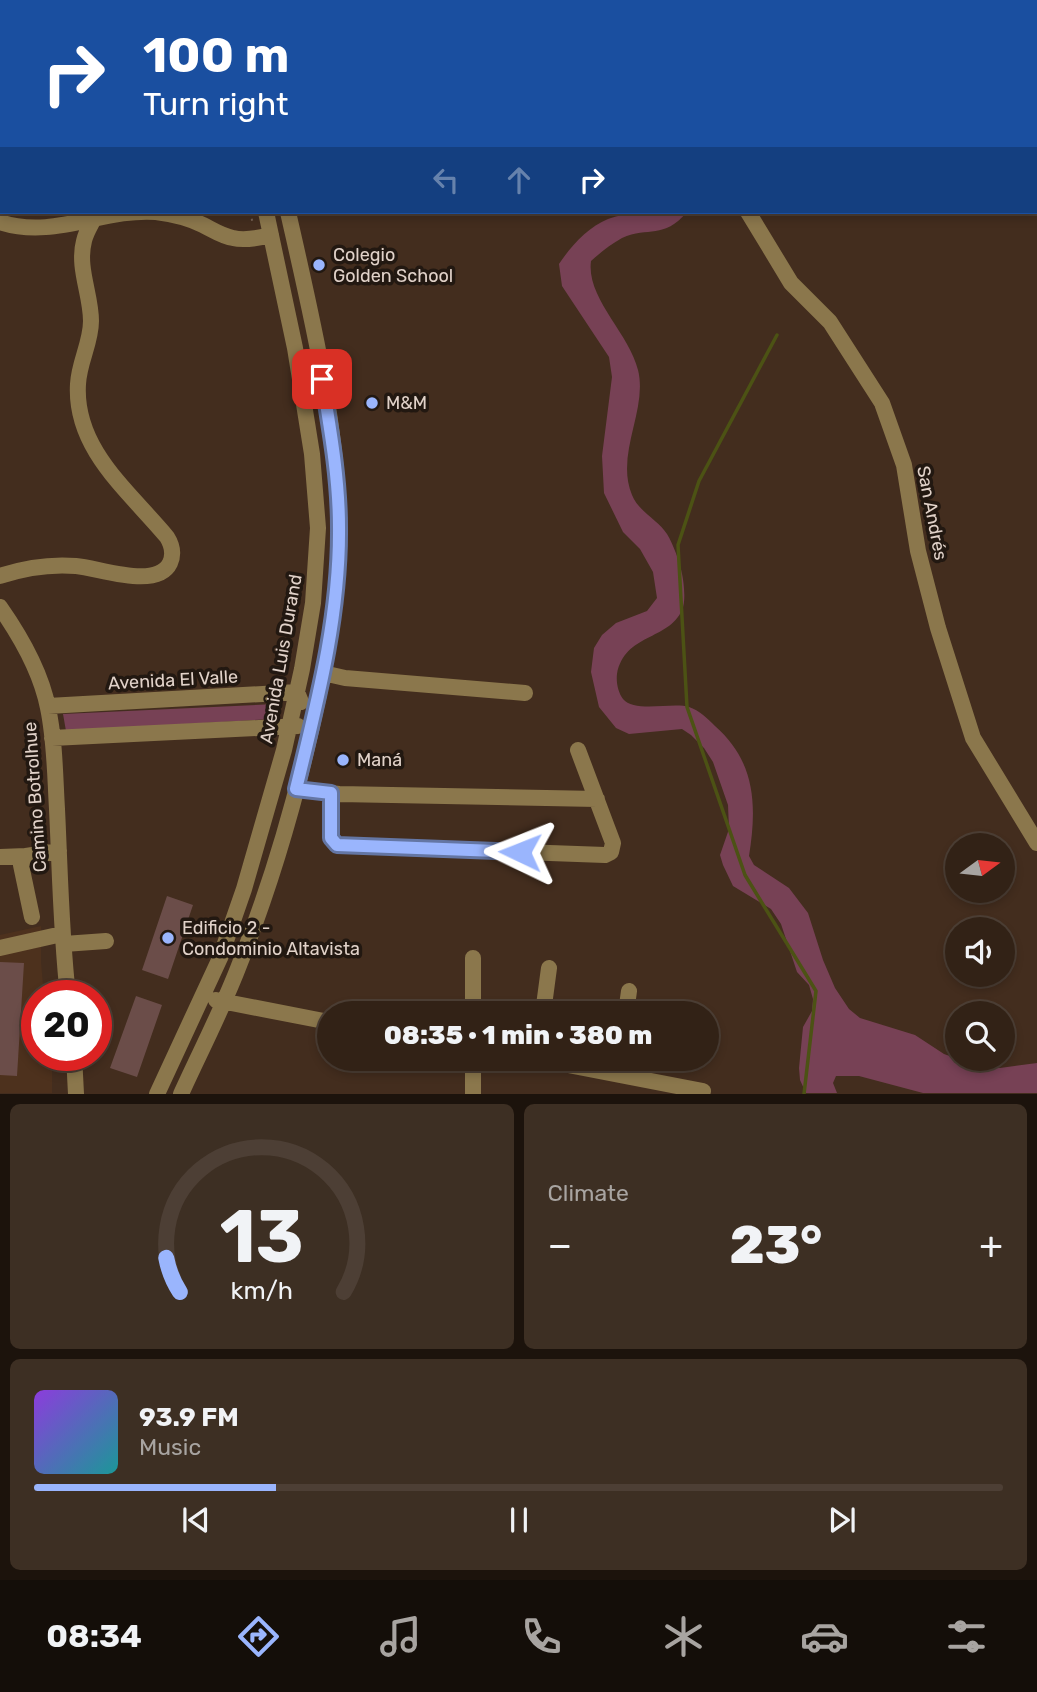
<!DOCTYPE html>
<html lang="en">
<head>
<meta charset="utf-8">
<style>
  :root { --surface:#322216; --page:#3d2f23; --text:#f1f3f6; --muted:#a8a4a1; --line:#4d3f35; --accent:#9ab5fd }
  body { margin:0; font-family:Rubik,sans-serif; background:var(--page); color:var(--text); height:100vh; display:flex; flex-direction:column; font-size:26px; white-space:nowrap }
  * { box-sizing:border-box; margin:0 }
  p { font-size:23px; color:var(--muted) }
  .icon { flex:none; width:38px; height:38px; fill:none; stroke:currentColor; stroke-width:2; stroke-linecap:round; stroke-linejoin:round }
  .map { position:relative; height:1094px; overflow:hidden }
  .panel { display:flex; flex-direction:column; gap:10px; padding:10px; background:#1c130c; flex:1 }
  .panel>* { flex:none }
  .hud { position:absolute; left:0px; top:0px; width:1038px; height:214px; box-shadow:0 4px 10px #0003,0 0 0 2px var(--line); background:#1a4fa0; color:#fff; overflow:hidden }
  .needle { width:46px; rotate:75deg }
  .tools { position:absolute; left:945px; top:833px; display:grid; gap:14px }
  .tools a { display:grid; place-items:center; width:70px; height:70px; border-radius:50%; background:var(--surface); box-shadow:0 4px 10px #0003,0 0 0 2px var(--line); font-size:35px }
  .speed { position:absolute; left:21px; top:980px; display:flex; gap:14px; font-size:35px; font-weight:700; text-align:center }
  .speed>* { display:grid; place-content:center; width:91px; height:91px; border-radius:50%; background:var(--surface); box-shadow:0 4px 10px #0003,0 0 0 2px var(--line); line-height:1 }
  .speed .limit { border:10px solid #d22; background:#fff; color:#111 }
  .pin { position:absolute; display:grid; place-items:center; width:60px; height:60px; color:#fff; margin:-30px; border-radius:14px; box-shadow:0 4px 10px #0006 }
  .me { position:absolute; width:77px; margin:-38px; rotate:272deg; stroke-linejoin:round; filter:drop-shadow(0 0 5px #0008) }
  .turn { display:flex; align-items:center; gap:24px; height:147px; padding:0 28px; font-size:32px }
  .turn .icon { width:91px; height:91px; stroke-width:2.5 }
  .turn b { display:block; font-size:49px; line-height:60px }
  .lanes { display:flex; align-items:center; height:66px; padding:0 28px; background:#0003; justify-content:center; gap:35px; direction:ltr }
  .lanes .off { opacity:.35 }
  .big { font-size:52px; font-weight:800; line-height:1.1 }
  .panel .widget { flex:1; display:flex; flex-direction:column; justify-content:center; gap:10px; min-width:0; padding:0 24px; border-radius:10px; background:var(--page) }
  .panel .dial { align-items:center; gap:0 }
  .dial svg { height:182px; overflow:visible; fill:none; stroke:var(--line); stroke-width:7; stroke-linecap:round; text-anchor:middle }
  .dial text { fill:var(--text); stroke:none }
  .song { display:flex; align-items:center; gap:21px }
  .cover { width:84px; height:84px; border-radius:10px; background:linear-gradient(135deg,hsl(270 70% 55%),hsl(180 70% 35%)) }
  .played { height:7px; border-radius:4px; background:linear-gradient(90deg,var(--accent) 25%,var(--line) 25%) }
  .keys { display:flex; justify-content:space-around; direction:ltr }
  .heat { display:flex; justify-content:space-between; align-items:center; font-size:38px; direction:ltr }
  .panel .tiles { flex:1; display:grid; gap:10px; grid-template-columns:1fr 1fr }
  .widget:last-child { grid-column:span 2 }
  .trip { position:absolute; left:317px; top:1001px; width:402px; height:70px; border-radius:35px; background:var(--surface); box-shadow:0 4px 10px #0003,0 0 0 2px var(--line); font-weight:800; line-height:70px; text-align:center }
  .dock { display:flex; height:112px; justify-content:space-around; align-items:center; background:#140e09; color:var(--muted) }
  .dock .icon { width:49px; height:49px }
  .dock .current { color:var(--accent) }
  .dock b { font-size:32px; color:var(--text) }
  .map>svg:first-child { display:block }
  .built { fill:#4d311d }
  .green { fill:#774155 }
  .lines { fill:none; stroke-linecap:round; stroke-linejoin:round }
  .stream { stroke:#4c5214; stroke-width:3.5 }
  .building { fill:#6b4d49 }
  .path { stroke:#766255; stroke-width:2; stroke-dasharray:2 5; stroke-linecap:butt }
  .minor { stroke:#8b774c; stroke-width:16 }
  .route-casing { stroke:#6476a4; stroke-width:18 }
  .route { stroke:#9ab5fd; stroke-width:12 }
  .poi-dot { fill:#9ab5fd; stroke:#221811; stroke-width:2.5 }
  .labels { text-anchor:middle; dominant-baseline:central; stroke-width:7; stroke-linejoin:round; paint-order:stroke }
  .poi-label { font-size:18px; fill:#e1d2c9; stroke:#221811; text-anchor:start }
  .street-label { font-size:18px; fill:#e1d2c9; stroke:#221811 }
</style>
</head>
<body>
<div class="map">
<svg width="1037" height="1094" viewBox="0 0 1037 1094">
  <rect width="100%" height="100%" fill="#432d1e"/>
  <!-- built -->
  <path class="built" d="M41,926v36l3,34h-7v59h15v38h-52v-158z"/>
  <!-- green -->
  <path class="green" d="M641,212h46c-24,28 -38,14 -65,26 -11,6 -22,15 -31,23 -5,37 38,72 47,109 10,40 -23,84 -6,125 6,16 26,25 35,39 6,10 13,28 15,40 2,9 4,28 0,36 -14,31 -57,23 -65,64 -1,8 1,18 6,25 11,14 50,3 66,8 10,3 19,12 26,19 41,36 42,80 34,130l5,9 35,23 19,25 15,47 12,28 14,21 11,9 55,17 29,19 17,6 39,8 37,-5v30h-114l-64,-17h-23l-3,7 4,10h-31l-6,-13 -1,-12 4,-41 9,-16 1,-12 -4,-14 -12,-13 -16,-48 -10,-15 -38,-23 -10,-21 -3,-10 9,-26 -1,-24 -15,-43 -9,-14 -13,-13 -9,-6 -53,5 -13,-6 -17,-21 -8,-35 3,-24 8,-13 14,-12 31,-12 10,-13 -4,-26 -13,-23 -17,-17 -19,-39 -2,-37 10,-79 -3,-20 -47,-71 -3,-22c12,-18 29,-37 49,-45 10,-4 23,-5 33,-7z
    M276,704l-3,15 -207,12 -3,-17z"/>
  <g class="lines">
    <!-- stream -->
    <path class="stream" d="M961,2l1,-2
      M777,335l-78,146 -21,64 9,162 58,168 71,116 -12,103"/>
  </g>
  <!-- building -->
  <path class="building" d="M167,896l26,9 -25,74 -26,-9z
    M0,962l24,1 -7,113 -17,-1z
    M136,996l26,9 -25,72 -27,-9z"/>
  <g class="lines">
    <!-- path -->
    <path class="path" d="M250,212l3,12"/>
    <!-- minor -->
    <path class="minor" d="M216,0v2
      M238,0v2
      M726,2v-2
      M748,212l43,71 39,39 52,81 22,62 14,86 20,77 35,110 64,105
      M0,222c53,18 103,-14 156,-10 16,2 33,6 47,13 10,5 19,11 30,13 12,3 26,0 38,-3
      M0,576c24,-8 51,-12 76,-10 24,2 81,24 94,-3 4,-9 2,-18 -3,-26 -38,-46 -93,-88 -89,-153 1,-22 13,-41 13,-63 0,-27 -14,-53 -7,-80 2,-10 9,-19 13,-29
      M0,607c21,30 41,65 48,101 7,33 7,68 9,101 3,62 4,125 11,187
      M323,673l22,5 180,15
      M48,706l249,-14 4,10
      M52,738l246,-12
      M296,789l43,5 258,5
      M331,793v45l6,7 268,10 6,-3 2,-9 -35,-93
      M0,857l26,-1
      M32,917l-11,-52 5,-9 33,-5
      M64,944l42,-3
      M0,948l62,-14
      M216,1000l113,22
      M473,1013v-55
      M543,1013l6,-45
      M626,1013l3,-22
      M74,1055l2,39
      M473,1059v35
      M537,1059l166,32
      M157,1094l63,-136 24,-69 40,-139 18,-81 11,-66 5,-75 -6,-74 -17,-106 -29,-136
      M181,1094c20,-44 42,-86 59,-131 34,-86 60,-178 79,-269 11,-56 21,-112 20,-169 -2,-105 -28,-211 -51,-313"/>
  </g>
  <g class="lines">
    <!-- route casing -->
    <g class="route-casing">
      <path id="route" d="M322,379c8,49 17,98 17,148 1,89 -22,176 -43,262l35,4v45l6,7 183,7"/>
    </g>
    <!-- route -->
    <use href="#route" class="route"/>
  </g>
  <!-- markers -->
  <g class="poi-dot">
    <circle cx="319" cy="265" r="7"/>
    <circle cx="372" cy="403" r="7"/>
    <circle cx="343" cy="760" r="7"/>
    <circle cx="168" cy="938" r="7"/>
  </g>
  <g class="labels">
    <!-- poi labels -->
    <g class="poi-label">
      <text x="333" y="255">Colegio<tspan x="333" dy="21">Golden School</tspan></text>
      <text x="386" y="403">M&amp;M</text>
      <text x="357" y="760">Maná</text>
      <text x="182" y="928">Edificio 2 -<tspan x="182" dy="21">Condominio Altavista</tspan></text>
    </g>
    <!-- street labels -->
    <g class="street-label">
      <text transform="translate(932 513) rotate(79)">San Andrés</text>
      <text transform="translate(281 659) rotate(-80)">Avenida Luis Durand</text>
      <text transform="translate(173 680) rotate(-3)">Avenida El Valle</text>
      <text transform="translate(35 797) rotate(-94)">Camino Botrolhue</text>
    </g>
  </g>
</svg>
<div class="tools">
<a><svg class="needle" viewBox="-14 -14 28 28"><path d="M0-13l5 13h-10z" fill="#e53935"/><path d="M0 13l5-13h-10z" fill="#a8a4a1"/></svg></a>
<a><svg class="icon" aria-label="sound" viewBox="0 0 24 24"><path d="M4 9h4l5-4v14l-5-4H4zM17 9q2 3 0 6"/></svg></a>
<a><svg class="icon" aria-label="search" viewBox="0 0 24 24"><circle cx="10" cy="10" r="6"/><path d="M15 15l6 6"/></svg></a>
</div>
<div class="speed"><div class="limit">20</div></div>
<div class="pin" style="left:322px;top:379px;background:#d93025"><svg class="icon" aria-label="arrive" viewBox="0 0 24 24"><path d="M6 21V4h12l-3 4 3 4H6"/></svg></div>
<svg class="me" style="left:520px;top:852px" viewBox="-20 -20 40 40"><path d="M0-17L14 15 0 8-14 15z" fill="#9ab5fd" stroke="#fff" stroke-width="4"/></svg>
<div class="trip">08:35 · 1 min · 380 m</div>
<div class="hud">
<div class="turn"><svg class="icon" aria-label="right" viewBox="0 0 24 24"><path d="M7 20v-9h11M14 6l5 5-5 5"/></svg><div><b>100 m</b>Turn right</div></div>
<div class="lanes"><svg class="icon off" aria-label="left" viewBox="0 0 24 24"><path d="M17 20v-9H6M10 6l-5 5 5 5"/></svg><svg class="icon off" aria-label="ahead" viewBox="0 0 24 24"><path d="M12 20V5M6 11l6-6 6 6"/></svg><svg class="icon" aria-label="right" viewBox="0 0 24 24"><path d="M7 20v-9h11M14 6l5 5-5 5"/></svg></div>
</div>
</div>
<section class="panel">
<div class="tiles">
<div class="widget dial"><svg viewBox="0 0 100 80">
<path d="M14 69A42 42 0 1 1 86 69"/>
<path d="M14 69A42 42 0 0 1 8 54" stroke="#9ab5fd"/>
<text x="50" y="56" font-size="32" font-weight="700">13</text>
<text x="50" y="72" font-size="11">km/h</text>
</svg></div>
<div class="widget"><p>Climate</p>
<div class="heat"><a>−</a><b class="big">23°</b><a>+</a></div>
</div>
<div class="widget">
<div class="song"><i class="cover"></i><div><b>93.9 FM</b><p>Music</p></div></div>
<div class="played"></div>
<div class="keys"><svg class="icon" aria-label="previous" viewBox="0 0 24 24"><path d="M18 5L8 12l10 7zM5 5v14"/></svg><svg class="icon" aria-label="pause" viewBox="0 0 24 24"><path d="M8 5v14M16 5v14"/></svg><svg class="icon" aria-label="next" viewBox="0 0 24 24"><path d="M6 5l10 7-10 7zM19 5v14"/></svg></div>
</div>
</div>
</section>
<nav class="dock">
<b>08:34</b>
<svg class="icon current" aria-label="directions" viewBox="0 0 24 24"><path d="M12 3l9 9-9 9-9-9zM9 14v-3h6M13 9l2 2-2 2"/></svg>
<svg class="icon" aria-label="music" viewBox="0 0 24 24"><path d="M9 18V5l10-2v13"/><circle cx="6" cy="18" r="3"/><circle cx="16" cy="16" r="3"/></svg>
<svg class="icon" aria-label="phone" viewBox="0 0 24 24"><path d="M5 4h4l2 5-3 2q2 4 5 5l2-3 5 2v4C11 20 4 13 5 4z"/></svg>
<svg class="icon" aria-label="climate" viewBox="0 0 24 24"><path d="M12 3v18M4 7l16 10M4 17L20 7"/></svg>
<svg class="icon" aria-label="car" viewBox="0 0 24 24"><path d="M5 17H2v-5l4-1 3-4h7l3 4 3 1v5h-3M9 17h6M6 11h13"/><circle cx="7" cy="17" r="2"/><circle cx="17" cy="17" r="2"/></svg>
<svg class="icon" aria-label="filters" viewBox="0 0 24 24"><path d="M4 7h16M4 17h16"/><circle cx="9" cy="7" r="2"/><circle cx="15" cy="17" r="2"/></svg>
</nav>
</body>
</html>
